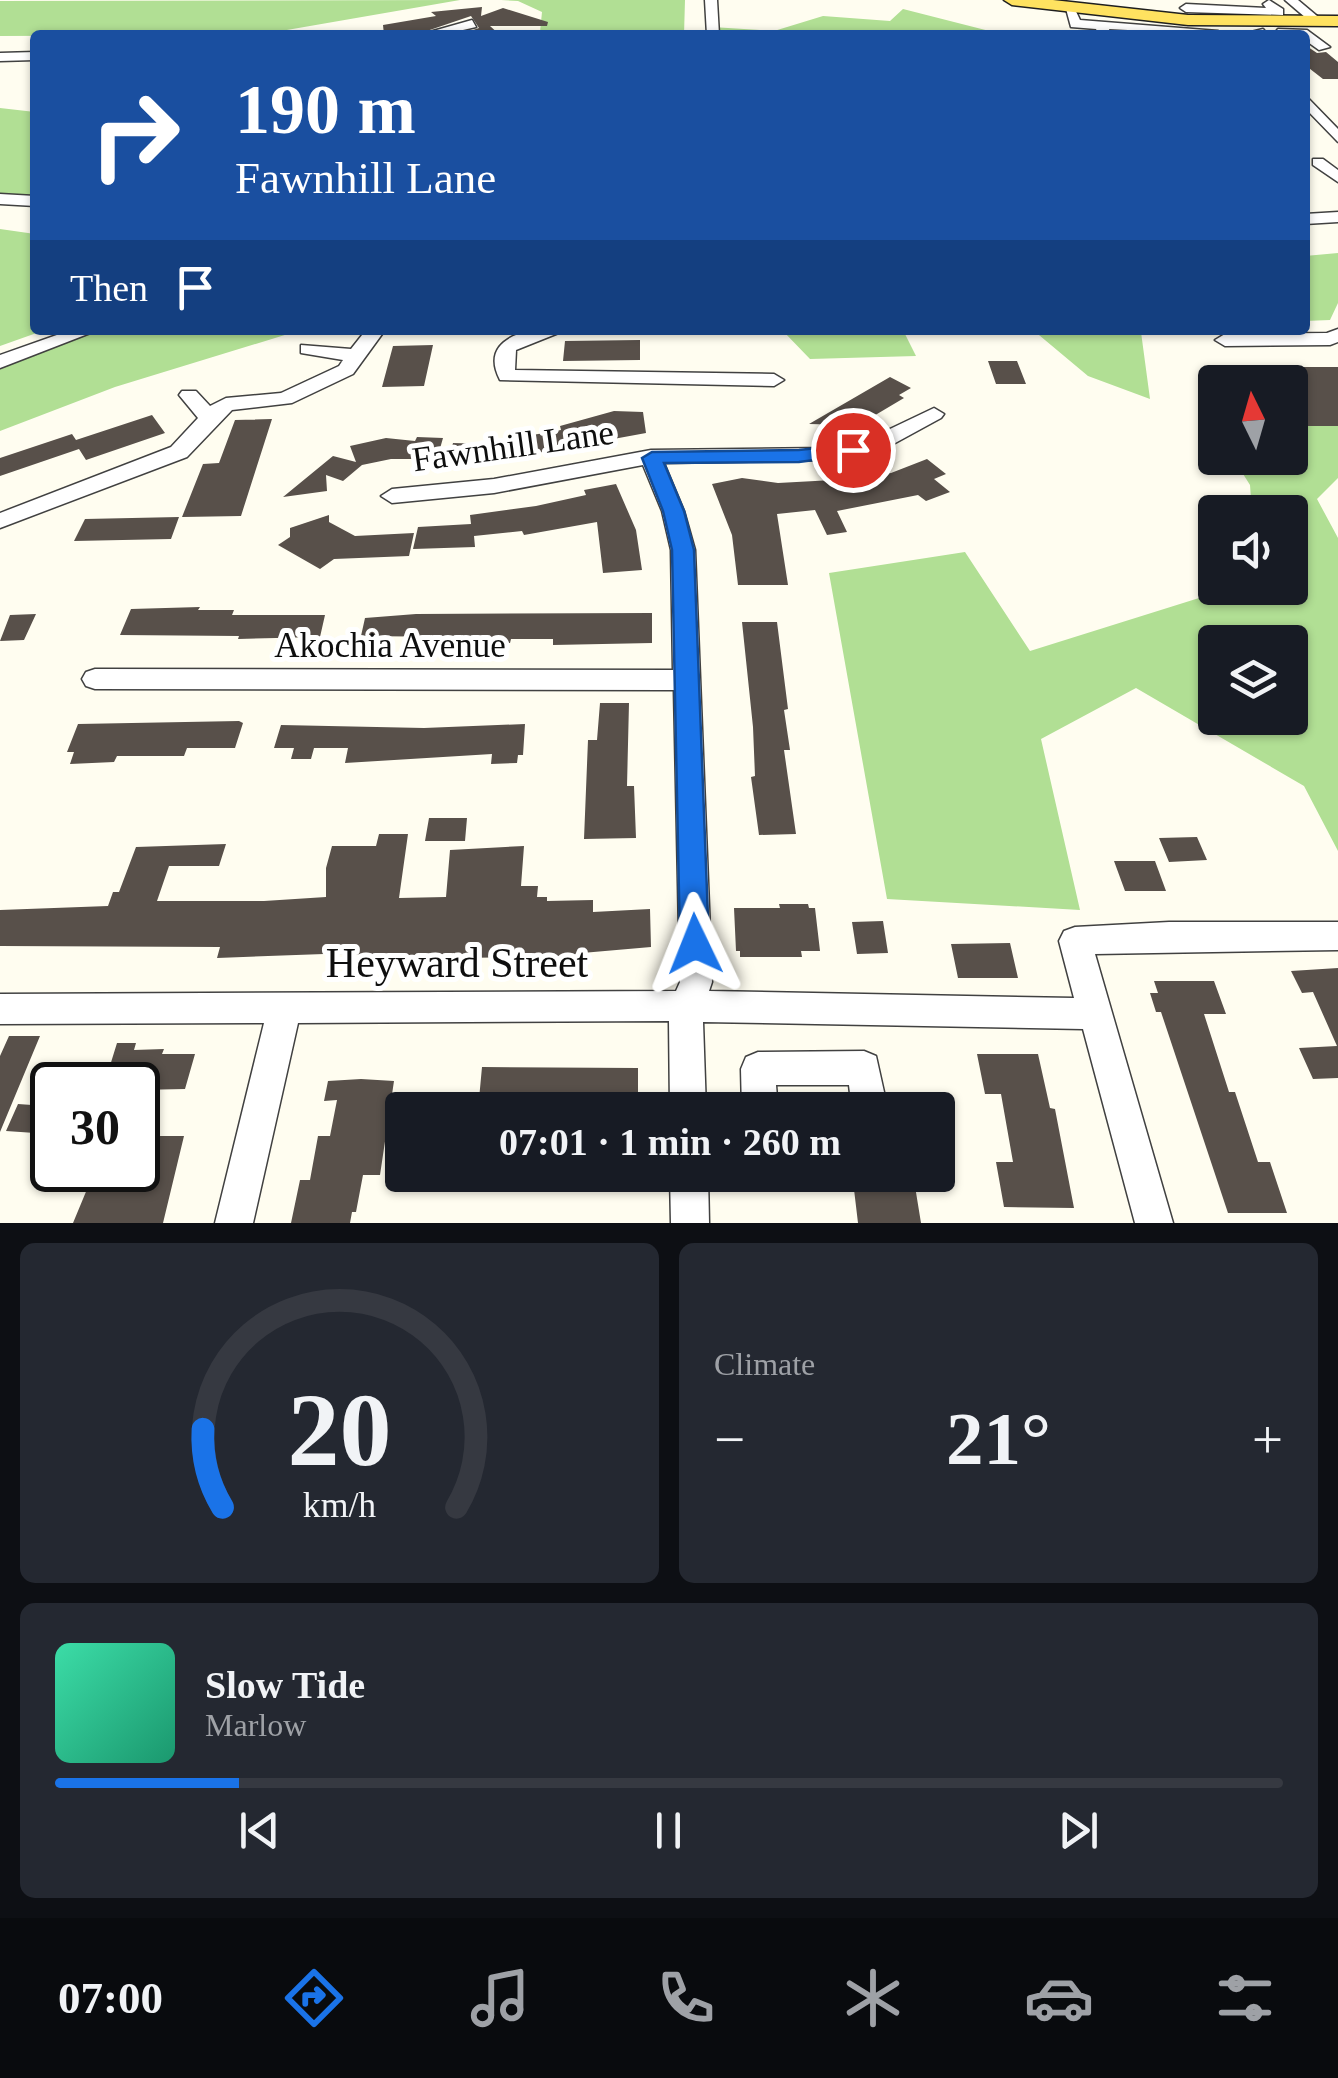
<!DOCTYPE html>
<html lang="en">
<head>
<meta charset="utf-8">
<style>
  :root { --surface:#171b24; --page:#242831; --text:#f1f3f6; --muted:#9ea1a6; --line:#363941; --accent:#1a73e8 }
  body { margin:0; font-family:"Times New Roman",serif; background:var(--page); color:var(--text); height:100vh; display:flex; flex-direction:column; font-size:38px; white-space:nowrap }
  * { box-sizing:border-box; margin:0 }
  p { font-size:32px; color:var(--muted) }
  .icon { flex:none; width:55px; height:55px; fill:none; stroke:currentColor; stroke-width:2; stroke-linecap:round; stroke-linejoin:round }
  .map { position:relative; height:1223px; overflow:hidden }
  .panel { display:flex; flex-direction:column; gap:20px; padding:20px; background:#0d0f14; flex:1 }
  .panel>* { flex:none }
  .hud { position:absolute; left:30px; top:30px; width:1280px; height:305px; border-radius:10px; box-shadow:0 2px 8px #0004; background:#1a4fa0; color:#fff; overflow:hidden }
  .needle { width:65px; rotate:355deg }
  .tools { position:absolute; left:1198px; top:365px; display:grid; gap:20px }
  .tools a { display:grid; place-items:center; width:110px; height:110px; border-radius:10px; background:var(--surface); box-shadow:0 2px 8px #0004; font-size:50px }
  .speed { position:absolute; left:30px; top:1062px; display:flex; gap:20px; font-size:50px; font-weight:700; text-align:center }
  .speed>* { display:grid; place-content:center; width:130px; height:130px; border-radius:50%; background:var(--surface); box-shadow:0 2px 8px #0004; line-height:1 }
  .speed .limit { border:5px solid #111; border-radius:15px; background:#fff; color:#111 }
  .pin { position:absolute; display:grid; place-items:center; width:85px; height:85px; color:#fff; margin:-42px; border:5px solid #fff; border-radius:50%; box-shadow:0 2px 10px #0007 }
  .me { position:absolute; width:110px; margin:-55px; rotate:358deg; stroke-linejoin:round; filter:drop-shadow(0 0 8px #0008) }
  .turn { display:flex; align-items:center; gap:35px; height:210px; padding:0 40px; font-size:45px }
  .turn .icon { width:130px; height:130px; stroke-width:2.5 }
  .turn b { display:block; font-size:70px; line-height:85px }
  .then { display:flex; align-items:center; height:95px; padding:0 40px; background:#0003; gap:20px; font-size:38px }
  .big { font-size:75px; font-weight:800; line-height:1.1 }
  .panel .card { flex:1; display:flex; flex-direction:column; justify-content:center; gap:15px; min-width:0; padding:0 35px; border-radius:15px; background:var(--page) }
  .panel .dial { align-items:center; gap:0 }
  .dial svg { height:260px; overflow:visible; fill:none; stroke:var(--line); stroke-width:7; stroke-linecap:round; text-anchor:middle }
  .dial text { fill:var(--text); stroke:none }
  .song { display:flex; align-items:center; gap:30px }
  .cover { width:120px; height:120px; border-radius:15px; background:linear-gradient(135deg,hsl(160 70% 55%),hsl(160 70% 35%)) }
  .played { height:10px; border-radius:5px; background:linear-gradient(90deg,var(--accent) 15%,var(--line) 15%) }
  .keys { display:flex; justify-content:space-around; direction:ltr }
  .heat { display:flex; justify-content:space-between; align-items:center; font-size:55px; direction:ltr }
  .panel .tiles { flex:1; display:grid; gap:20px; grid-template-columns:1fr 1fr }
  .card:last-child { grid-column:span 2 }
  .trip { position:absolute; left:385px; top:1092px; width:570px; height:100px; border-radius:10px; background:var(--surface); box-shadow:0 2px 8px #0004; font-weight:800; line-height:100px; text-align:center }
  .dock { display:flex; height:160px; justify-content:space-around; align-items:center; background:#090b0e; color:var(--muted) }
  .dock .icon { width:70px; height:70px }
  .dock .on { color:var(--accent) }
  .dock b { font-size:45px; color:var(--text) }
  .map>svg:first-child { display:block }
  .forest { fill:#b1df94; fill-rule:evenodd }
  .building { fill:#58504a }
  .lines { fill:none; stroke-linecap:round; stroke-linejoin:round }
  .minor-casing { stroke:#414141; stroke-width:3 }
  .major-casing { stroke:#1f1f1f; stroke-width:3 }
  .minor { fill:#fff; fill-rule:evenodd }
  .major { fill:#ffe260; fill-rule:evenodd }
  .route { fill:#1a73e8; stroke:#114b97; stroke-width:2.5 }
  .labels { text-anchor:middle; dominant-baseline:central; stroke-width:10; stroke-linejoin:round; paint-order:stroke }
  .street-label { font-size:35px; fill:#0e0e0e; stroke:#fff }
  .near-street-label { font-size:42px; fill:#0e0e0e; stroke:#fff }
</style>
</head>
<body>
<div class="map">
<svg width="1338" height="1223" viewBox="0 0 1338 1223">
  <rect width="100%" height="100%" fill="#fffdf0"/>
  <!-- forest -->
  <path class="forest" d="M460,0l-202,35 -258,1v-35z
    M501,0h184l-1,35h-152l8,-3 2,-20 -24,-11z
    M903,9l102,26h-292l-1,-8 62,4 49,-15 67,5z
    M0,108l35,4v89l-35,-2z
    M0,229l35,5v96h10l-45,16z
    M1338,253v50l-8,17 -25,1v-65z
    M101,330h200l-186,57 -115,44v-69z
    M782,330h121l13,26 -106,3z
    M1033,330h111l-3,2 9,67 -62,-23z
    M1290,426h48v52l-21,21 21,39v313l-34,-65 -168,-98 -95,51 39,171 -193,-11 -58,-326 136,-21 65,99 201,-63h59v-76h-38l-2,-27 -17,-27h57zM1215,642h75v76h-75z"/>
  <!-- building -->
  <path class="building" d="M482,7l-1,9 22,-8 45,14 -1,4h-57l10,9h-42l21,-7 -8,-12 -56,19h-31l-1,-10 53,-9 -5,-4z
    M1305,45l12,8 9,-1 12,10v17h-15l-18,-14z
    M640,340v20l-77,1 2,-20z
    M433,345l-9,41 -42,1 11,-41z
    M988,361h29l9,23h-30z
    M1290,367h48v59h-48z
    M890,377l21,11 -12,7 5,3 -32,19 -23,8 -40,-1z
    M614,411l29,1 3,21 -136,25 -7,-18 58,-10 -1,-4z
    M152,415l13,18 -79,27 -7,-11 -79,27v-18l72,-24 4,6z
    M272,419l-31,97 -59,1 21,-53 16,-1 16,-43z
    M417,437l26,1 -6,21h-46l-29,6 -19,16 -17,-6 1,16 -44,6 50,-41 23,6 -6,-16 36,-8 29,3z
    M453,443l34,1 -4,17 -34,-1z
    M927,459l19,15 -12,5 16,13 -24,9 -8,-6 -81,16 10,21 -20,3 -12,-25 -38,4 11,71h-50l-6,-50 -20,-51 30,-6 36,5 74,-4 39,-6z
    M616,484l20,46 6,40 -39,3 -6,-51 -73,13 -2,-4 -48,5 1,11 -62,2 5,-22 53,-3 -1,-9 66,-9 50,-11 -2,-5z
    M329,515v7l26,14 59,-3 -5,23 -75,3 -14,10 -42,-24 12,-8v-9z
    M179,517l-8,22 -97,2 11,-22z
    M200,607l-2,3h36l-2,5h93l-5,22 -82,2 1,-3 -119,-1 11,-26z
    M652,613v30l-99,2v-6h-42l-1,4 -55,1 1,-7 -95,-1 4,-18 51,-4z
    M36,614l-12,26 -24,1 10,-26z
    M742,622h35l11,87 -4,1 6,40h-6l12,84 -37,1 -8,-58 4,-1 -2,-49z
    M600,703h29l-2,83h7l2,52 -52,1 4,-99h9z
    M239,721l4,2 -8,25h-48l-3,8h-67l-3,6 -44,2 4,-12h-7l11,-28z
    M525,724l-2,31h-5l-1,8 -26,1 1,-10 -147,9 3,-15h-34l-3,11h-20l3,-11h-20l7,-23 143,3z
    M429,818h38l-2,23h-40z
    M379,834h29l-9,64 47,-1 4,-47 74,-4 -3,40h17l-1,11h10v4l46,-1v12l57,-3 1,38 -69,6v3l-191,3v-4l-67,-1 -107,4 3,-11 -220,-1v-36l108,-4 5,-14h6l17,-45 90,-3 -7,22h-50l-12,35h107l62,-4v-29l6,-22h44z
    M1197,837l10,23 -38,2 -10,-24z
    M1114,861h41l11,30h-41z
    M779,904h29l1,4h6l5,43h-19l1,6h-62v-6h-4l-2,-43h46z
    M883,921l5,32 -31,1 -5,-32z
    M1010,943l8,35h-60l-7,-34z
    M1338,968v110l-25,1 -14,-31 38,-2 -24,-54 -11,1 -11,-22z
    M1154,981h60l12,33h-22l25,78h6l23,70h12l17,51h-59l-67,-201h-5l-6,-19h8z
    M9,1036h31l-40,96v-76z
    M117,1043h19l-2,7 30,-1 -2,5h33l-10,35 -47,1v-5h-34z
    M977,1054h61l12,54 5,1 19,99 -70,-1 -8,-45h17l-12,-68h-16z
    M482,1067l156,1v29l11,13h-171z
    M361,1079l33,2 -14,94h-17l-7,37h-4l-2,11h-59l9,-43h10l8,-44h12l7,-36 -13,1 4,-20z
    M18,1104l28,2 -11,27 -29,-2z
    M138,1136h46l-21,87h-90l22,-53h43z
    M914,1180l7,43h-63l-5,-42z"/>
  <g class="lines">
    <!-- minor casing -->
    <g class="minor-casing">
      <path id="minor" d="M705,0h12l2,35h-12z
        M1269,0l14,9v6l-97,-3 -6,-4 6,-4 80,4 -3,-4z
        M1285,0h13l25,21 -10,3z
        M1065,5h8l7,15 138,11 6,4 -115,-6 2,6h-12l-3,-6 -25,-2z
        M472,20l4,7 -35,8h-22z
        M1263,29l5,6 -25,-1z
        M1278,29l29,1 23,17 -11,3 -14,-10v-5h-32z
        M35,52v8l-35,1v-8z
        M1305,95l33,34v13l-33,-34z
        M1313,159h10l15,11v12l-25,-17z
        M0,194l35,2v10l-35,-2z
        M1338,212v10l-33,2v-10z
        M1338,329v13l-8,3 -105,1 -10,-6 10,-6 102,-1z
        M71,330h27l-98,38v-13z
        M366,330h19l-32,44 -61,29 -60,7 -45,47 -187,71v-15l171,-66 27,-29 -19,-23 3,-4h14l14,15 16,-8 55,-5 58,-27 4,-6 -42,-7v-8l50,4z
        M531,330h35l-50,20 -1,20 259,4 10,6 -10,6 -274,-6c-15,-29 3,-43 31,-50z
        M934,408l10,6 -3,4 -55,30 -59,12 -163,3 20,48 11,39 17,432 -3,9 365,7 -15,-57 5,-10 11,-4 94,-5h169v28l-243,4 78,269h-38l-52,-194 -380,-7 3,88h-36l-1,-89 -371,2 -45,200h-38l49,-200 -264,1v-30l676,-3 4,-9 -6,-292 -579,-1 -9,-3 -4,-7 4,-7 9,-3 578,1 -2,-120 -9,-39 -19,-46 -149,28 -102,10 -11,-7 11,-7 102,-10 157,-29 176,-2 44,-10z
        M864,1051l12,5 12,54h-36l-3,-25h-73l2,25h-36l-1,-41 5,-12 12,-5z
        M670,1175h38l1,48h-38z"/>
    </g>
    <!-- major casing -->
    <g class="major-casing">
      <path id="major" d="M1004,0h49l135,15 150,1v10l-150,-1 -176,-20z"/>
    </g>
    <!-- minor -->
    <use href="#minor" class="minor"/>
    <!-- major -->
    <use href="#major" class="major"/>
  </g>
  <!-- route -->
  <path class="route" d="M853,444l7,2v8l-61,8 -135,1 20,48 10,39 15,394 -4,9 -10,4 -11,-4 -4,-9 -8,-394 -9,-39 -21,-53 10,-6 147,-2z"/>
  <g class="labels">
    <!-- street labels -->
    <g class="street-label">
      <text transform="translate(513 446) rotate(-8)">Fawnhill Lane</text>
      <text x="390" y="645">Akochia Avenue</text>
    </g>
    <!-- near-street labels -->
    <g class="near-street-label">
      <text x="457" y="963">Heyward Street</text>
    </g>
  </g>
</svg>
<div class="tools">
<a><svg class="needle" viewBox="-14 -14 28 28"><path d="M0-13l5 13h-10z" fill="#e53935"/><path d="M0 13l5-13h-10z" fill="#9ea1a6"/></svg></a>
<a><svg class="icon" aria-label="sound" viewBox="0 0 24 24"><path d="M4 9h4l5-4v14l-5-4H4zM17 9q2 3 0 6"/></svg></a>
<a><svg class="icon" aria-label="layers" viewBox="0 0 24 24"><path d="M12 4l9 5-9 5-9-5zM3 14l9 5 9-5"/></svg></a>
</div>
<div class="speed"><div class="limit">30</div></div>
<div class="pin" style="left:853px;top:450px;background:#d93025"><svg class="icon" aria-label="arrive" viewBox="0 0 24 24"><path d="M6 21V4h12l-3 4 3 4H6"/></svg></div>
<svg class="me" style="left:695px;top:944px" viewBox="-20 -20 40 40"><path d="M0-17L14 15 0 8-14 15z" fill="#1a73e8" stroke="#fff" stroke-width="4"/></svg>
<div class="trip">07:01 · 1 min · 260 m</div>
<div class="hud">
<div class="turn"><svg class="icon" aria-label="right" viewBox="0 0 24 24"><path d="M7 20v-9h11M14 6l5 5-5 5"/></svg><div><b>190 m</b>Fawnhill Lane</div></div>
<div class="then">Then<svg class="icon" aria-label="arrive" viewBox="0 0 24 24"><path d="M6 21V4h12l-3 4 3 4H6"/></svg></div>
</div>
</div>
<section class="panel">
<div class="tiles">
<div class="card dial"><svg viewBox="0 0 100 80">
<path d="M14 69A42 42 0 1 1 86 69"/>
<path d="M14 69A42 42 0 0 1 8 45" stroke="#1a73e8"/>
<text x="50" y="56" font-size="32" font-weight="700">20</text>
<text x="50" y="72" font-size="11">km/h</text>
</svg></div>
<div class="card"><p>Climate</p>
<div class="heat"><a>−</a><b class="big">21°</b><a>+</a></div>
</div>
<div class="card">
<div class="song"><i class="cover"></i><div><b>Slow Tide</b><p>Marlow</p></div></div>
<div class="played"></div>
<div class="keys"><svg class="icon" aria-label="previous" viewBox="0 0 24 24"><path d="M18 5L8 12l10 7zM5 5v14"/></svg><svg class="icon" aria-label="pause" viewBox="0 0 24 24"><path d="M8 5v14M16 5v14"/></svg><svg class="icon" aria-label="next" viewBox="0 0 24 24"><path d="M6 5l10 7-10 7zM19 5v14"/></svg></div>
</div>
</div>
</section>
<nav class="dock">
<b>07:00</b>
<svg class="icon on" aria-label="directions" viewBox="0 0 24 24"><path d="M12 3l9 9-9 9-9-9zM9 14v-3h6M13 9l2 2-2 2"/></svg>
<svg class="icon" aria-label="music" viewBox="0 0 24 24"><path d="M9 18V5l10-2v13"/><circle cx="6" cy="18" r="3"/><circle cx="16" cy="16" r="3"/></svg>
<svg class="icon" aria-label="phone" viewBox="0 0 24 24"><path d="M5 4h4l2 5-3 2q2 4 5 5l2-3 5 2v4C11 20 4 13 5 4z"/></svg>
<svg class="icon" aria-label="climate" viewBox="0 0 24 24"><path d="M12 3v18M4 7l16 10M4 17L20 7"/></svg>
<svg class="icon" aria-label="car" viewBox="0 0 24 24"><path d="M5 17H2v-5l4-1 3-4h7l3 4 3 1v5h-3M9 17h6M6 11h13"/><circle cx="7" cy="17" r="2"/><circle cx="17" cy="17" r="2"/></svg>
<svg class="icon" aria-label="filters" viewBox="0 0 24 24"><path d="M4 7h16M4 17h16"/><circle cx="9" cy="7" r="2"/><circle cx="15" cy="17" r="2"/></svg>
</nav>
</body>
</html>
